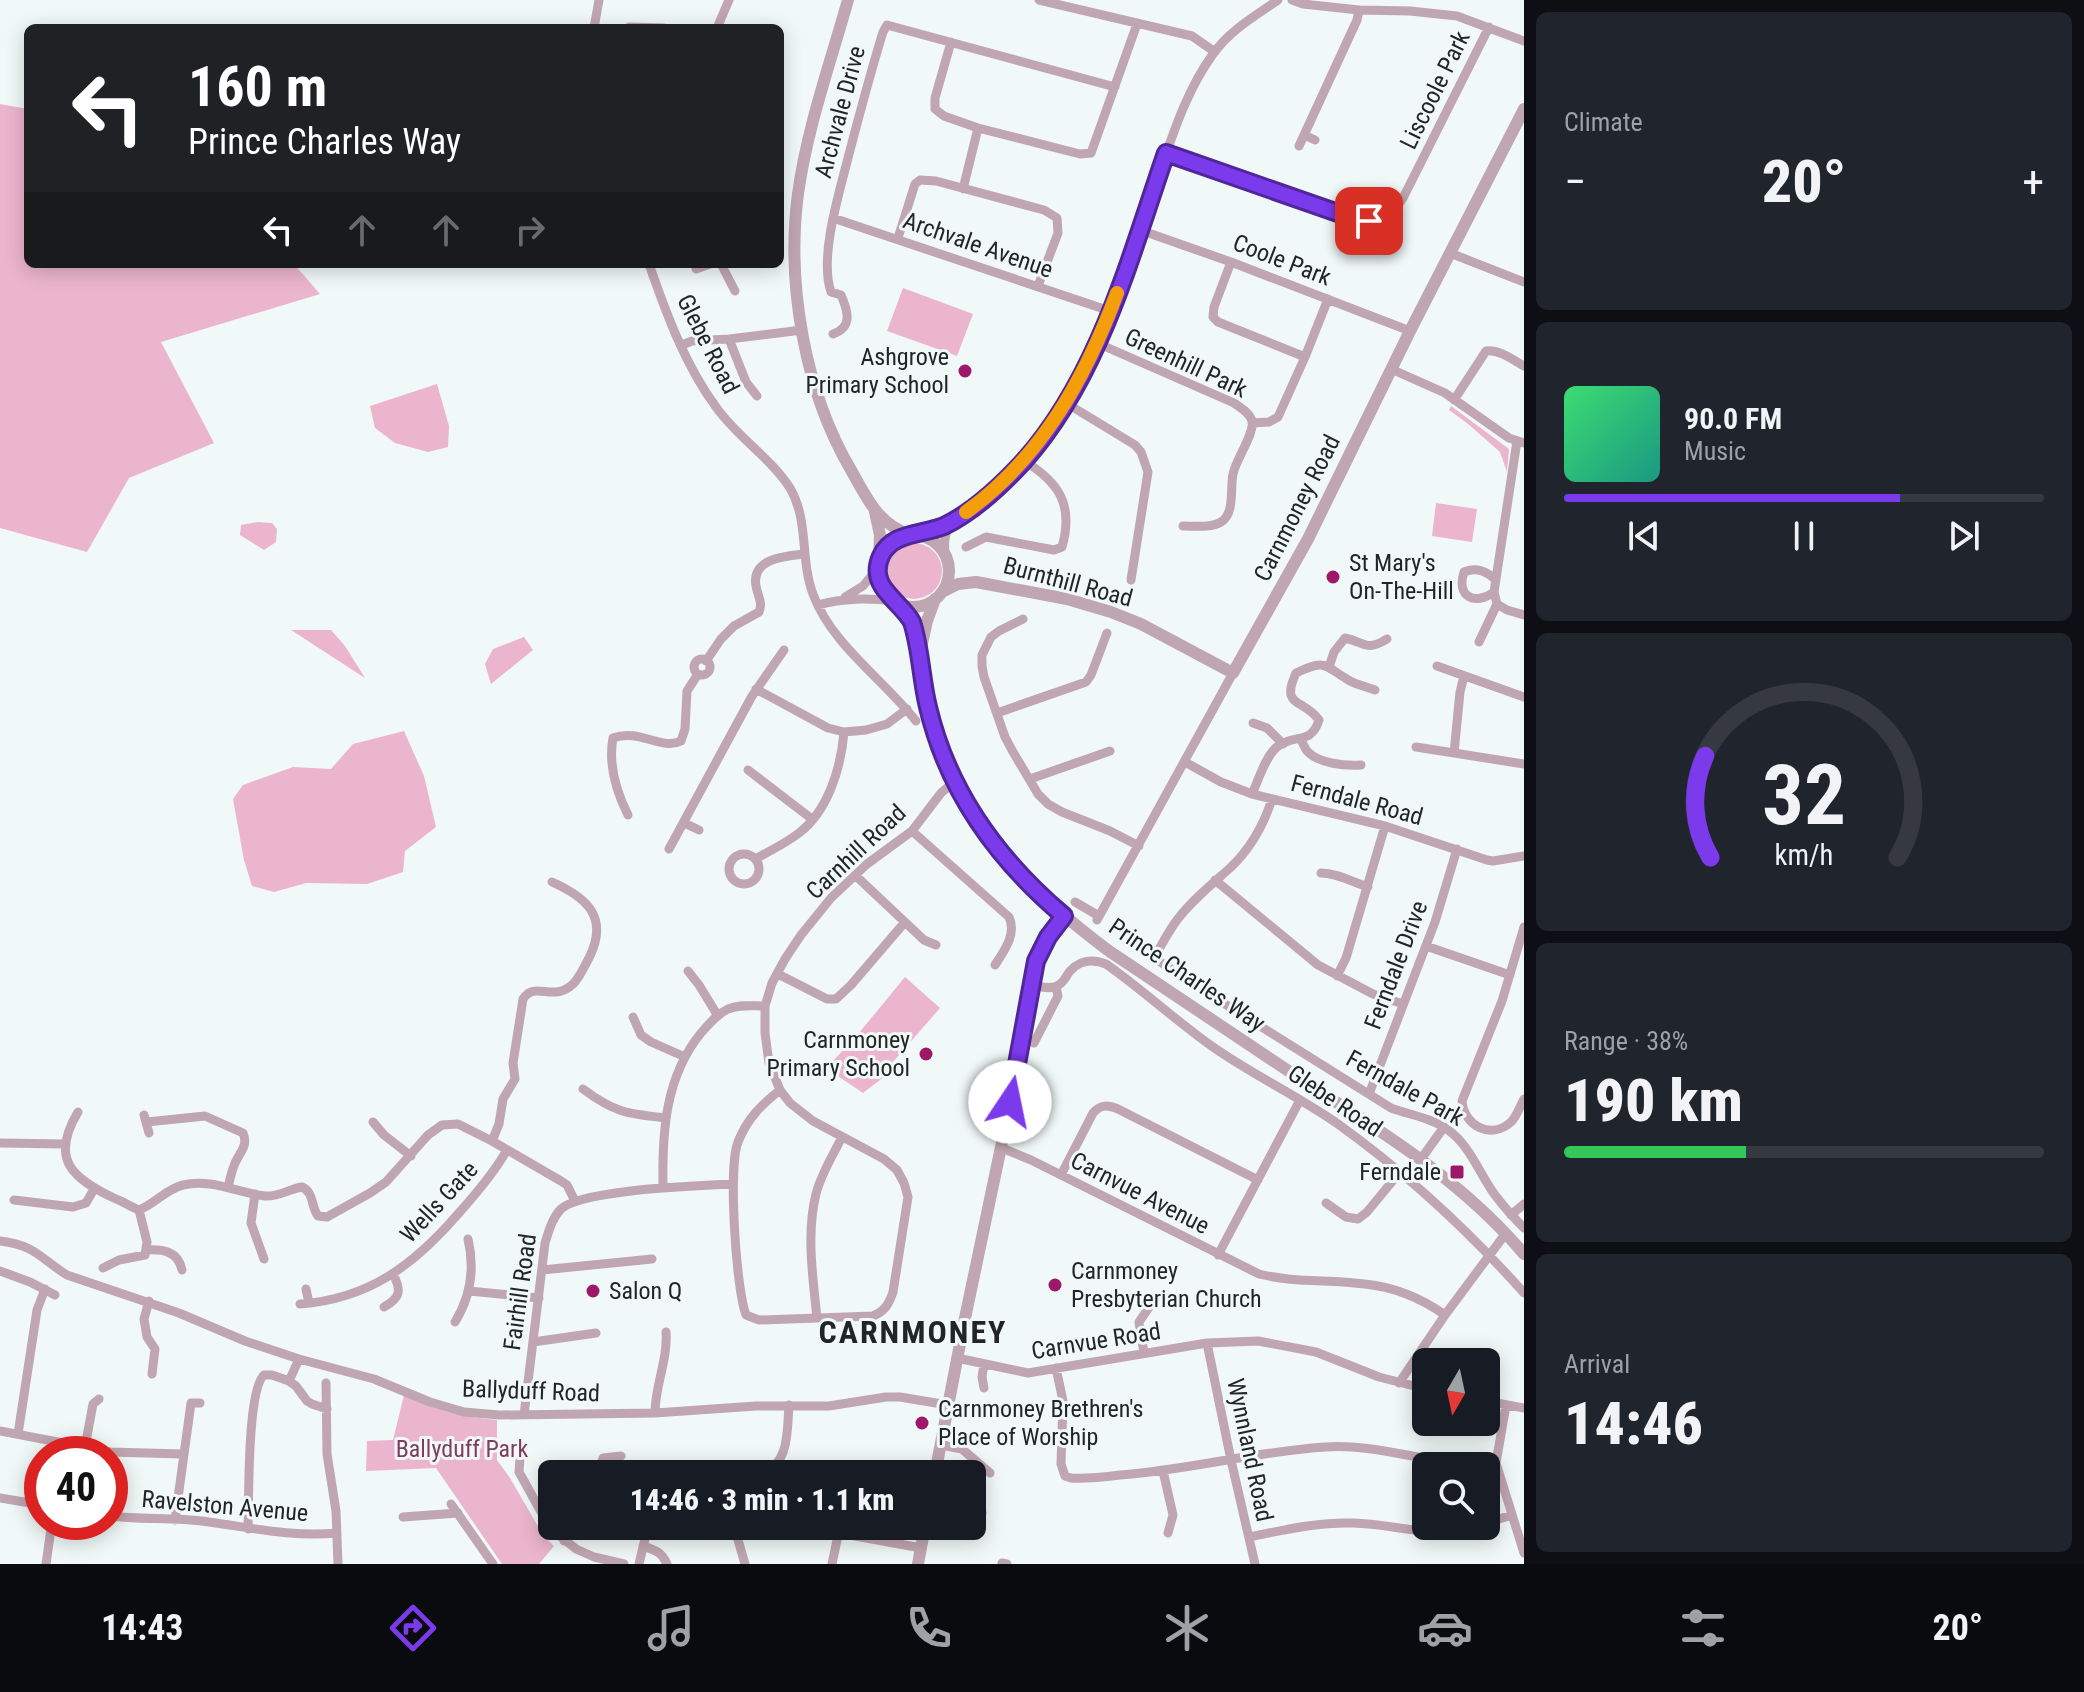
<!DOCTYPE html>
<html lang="en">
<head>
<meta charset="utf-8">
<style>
  :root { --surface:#171b24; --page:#20242c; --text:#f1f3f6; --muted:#9ea1a6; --line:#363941; --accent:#7c3aed }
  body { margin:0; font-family:"Roboto Condensed",sans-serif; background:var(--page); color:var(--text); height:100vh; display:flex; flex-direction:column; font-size:30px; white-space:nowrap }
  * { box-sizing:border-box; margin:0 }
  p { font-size:26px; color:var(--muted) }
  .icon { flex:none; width:44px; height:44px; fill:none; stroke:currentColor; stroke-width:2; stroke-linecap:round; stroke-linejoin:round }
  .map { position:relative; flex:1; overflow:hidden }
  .sheet { display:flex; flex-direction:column; gap:12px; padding:12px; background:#0d0f14; width:560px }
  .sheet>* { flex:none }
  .guide { position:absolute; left:24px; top:24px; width:760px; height:244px; border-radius:12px; box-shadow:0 4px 20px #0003; background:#202124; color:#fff; overflow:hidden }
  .needle { width:52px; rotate:189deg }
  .tools { position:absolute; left:1412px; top:1348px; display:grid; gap:16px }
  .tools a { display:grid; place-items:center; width:88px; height:88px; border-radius:12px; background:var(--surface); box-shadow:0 4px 20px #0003; font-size:40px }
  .speed { position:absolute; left:24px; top:1436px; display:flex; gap:16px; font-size:40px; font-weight:700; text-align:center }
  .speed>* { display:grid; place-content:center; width:104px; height:104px; border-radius:50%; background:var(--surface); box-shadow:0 4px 20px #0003; line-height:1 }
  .speed .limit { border:12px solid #d22; background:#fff; color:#111 }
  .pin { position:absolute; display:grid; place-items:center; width:68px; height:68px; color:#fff; margin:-34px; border-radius:16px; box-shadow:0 4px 12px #0006 }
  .me { position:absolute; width:88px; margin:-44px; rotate:11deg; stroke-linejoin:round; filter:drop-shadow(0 0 6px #0008) }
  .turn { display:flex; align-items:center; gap:28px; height:168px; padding:0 32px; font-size:36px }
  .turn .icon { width:104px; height:104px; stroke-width:2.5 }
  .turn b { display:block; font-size:56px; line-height:68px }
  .lanes { display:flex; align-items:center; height:76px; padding:0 32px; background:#0003; justify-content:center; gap:40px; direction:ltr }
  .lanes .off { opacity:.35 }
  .big { font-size:60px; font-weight:800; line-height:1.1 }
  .sheet .card { flex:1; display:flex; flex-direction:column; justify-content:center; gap:12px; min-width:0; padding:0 28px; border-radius:12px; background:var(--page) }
  .sheet .dial { align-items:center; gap:0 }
  .dial svg { height:208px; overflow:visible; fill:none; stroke:var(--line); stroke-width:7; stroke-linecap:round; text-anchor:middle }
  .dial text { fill:var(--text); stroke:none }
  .song { display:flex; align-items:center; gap:24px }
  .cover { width:96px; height:96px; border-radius:12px; background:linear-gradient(135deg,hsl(140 70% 55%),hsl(170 70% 35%)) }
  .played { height:8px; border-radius:4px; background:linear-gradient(90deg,var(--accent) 70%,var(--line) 70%) }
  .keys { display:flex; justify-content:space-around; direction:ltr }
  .heat { display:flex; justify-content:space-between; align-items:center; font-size:44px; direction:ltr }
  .charge { height:12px; border-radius:6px; background:linear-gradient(90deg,#34c759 38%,var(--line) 0) }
  .trip { position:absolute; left:538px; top:1460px; width:448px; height:80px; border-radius:12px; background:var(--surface); box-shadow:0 4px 20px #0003; font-weight:800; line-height:80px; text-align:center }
  .dock { display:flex; height:128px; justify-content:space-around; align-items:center; background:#090b0e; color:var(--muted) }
  .dock .icon { width:56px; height:56px }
  .dock .selected { color:var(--accent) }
  .dock b { font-size:36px; color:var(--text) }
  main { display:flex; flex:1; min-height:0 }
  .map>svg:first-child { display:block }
  .green { fill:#ebb5cd }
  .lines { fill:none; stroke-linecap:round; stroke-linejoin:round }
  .minor { stroke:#c0a6b1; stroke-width:9 }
  .tertiary { stroke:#c0a6b1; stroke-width:12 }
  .route-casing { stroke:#51269a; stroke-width:20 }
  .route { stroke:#7c3aed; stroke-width:14 }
  .slow { stroke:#f59e0b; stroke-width:14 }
  .poi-dot { fill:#9d1869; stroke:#f0f8f8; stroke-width:3 }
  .labels { text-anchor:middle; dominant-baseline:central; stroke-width:6; stroke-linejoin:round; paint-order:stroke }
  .street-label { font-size:24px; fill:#222525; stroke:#f0f8f8 }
  .poi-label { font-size:24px; fill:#222525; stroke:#f0f8f8; text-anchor:start }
  .park-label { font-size:24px; fill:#803c5f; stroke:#f0f8f8 }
  .district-label { font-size:32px; font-weight:bold; letter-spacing:2px; fill:#222525; stroke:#f0f8f8 }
</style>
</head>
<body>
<main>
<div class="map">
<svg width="1524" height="1564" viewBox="0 0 1524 1564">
  <rect width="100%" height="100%" fill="#f0f8f8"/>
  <!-- green -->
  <path class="green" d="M0,104l28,5v155h266l26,30 -159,48 53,101 -85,35 -42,74 -87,-24z
    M903,288l70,26 -16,42 -70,-25z
    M437,384l12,42 -1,21 -20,5 -33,-9 -20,-15 -5,-22z
    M1451,406l58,43 -2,23 -7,-20 -33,-29 -18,-13z
    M1436,503l41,6 -5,33 -40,-6z
    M258,522l14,1 5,6 -1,13 -12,8 -24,-15 1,-10z
    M886 571a28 28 0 1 1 56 0a28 28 0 1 1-56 0Z
    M291,630h40l14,16 20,32z
    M524,637l9,13 -42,34 -6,-20 8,-15z
    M404,731l20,45 12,51 -31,24 -2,21 -36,12 -61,-1 -32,9 -22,-6 -8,-26 -11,-61 10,-14 50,-18 38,2 22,-25z
    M905,977l35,31 -54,62 3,3 -26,20 -37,-25 28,-29z
    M404,1395c30,15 59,22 93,25v40l13,18 33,57 11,11 -15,18h-37l-66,-96 -70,3 1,-30 26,-1z"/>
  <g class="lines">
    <!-- minor -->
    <path class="minor" d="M1039,0l153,36 23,16
      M1292,0l11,4 56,6 51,1 47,5 67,25
      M629,27l35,1
      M594,28l5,-28
      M717,28l12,-28
      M951,42l-16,56v11l9,7 34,12 102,26 11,-1 46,-129
      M1304,135l11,5
      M1299,146l58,-126 2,-10
      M1166,153l192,67c20,2 34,-5 45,-22l86,-171
      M963,189l15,-61
      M833,218l277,93
      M1140,230l91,32 179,69
      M898,238l17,-54 5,-4 16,1 108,29 13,8 1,15 -20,53
      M1450,253l74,29
      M1231,262l-17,45 -1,10 5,5 87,35
      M649,264c17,49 36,101 67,143 21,30 54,50 74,81 19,32 10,72 23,106 18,50 71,86 103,127
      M721,264l14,27
      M696,269l14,-5
      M833,334c20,-7 15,-23 8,-39l-10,-3c-12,-35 8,-98 17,-134 11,-42 22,-84 35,-126l4,-7 228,62
      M729,339l17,43 11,14
      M1097,343l137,60c7,5 16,10 18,18 3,12 -16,38 -19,53 -3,14 2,40 -12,48 -10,6 -26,4 -38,4
      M682,345l10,-4 37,-2 73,-9
      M1391,369l54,24 64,45 15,5
      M1454,400l32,-49c13,-2 27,9 38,15
      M1066,403l69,42 6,7 7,20 -17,108
      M1252,423l17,-1 9,-5 27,-60 23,-58
      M1517,441l-23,151 3,12 10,6 17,5
      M913,535c40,-10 62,-28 92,-55 84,-78 116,-195 152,-300 15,-43 29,-89 56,-126 17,-24 42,-38 65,-54
      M966,547l20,-10 68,13 8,-3c12,-42 -3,-65 -38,-86
      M945,554c-1,-12 -1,-22 8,-32
      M1494,592c-19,14 -38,5 -30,-20 13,-5 22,-1 32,8
      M845,597l18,-11 14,-17
      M818,605c26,-7 49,-7 77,-4
      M1023,619l-24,12 -8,6 -9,18v11l2,11 21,60 8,15 25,42 10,10 14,8 48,19 29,15
      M1479,642l18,-38
      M694 667a8 8 0 1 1 16 0a8 8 0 1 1-16 0Z
      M706,661l15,-22 13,-13 25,-14c4,-10 -1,-15 -3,-26 -5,-28 30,-30 49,-32
      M1437,666l87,31
      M1329,667l5,-15 11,-14c20,4 21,14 42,1
      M756,689l72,39 16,4 22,-2 21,-6 20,-15
      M997,713l89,-31 5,-7 16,-42
      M1253,723l14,5 16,16
      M1301,739c0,1 5,11 6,12 12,13 39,15 54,14
      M1416,747l108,17
      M1454,753l6,-61 4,-16
      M1185,762l36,20 31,12 133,32 102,34 6,1 31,-5
      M748,770l64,49
      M1030,779l80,-28
      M1252,794c6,-13 14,-39 25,-47 17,-14 34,-1 42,-27 -16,-22 -39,-12 -23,-47 31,-15 28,-7 54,8 8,4 17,6 25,9
      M628,815c-12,-24 -20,-50 -15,-77 27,-10 48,13 68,3l4,-12 2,-38 11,-17
      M684,823l15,7
      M912,831l97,86c8,17 -5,34 -14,48
      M669,849l83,-153 32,-46
      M729 869a15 15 0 1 1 30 0a15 15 0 1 1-30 0Z
      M755,859c15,-8 31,-16 44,-26 29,-22 42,-65 45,-101
      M1321,873c16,0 31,9 47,14
      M856,876l68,64 12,5
      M1215,880l103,85 55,29 30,10
      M552,882c36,16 57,36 37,76 -5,9 -9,19 -16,26 -20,19 -38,-4 -50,15l-10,64 2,16 -12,20 -4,25 -7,17 69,40 6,4 8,16
      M1075,902l24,14
      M1097,920l136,-247
      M1524,927l-22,74 -40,100c2,25 29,39 49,21 6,-6 9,-16 13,-23
      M1133,944l76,50 182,114c19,7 41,10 57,22 22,15 32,45 47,65 9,12 19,23 29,33
      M1426,946l84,29
      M1154,958c7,-12 14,-26 23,-38 15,-20 35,-36 53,-52 20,-19 34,-44 42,-69
      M688,971l11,14 19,31
      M778,974l49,25h9l15,-14 54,-63
      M1337,976l9,-18 39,-132
      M1031,985c8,1 19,5 26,1 7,-3 9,-10 13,-15 10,-11 23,-12 36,-7 37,26 70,57 107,83 40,28 85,49 125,77 68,49 130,106 186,169
      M633,1017l8,18 10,7 34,15
      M1034,1043l24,-47 -2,-9
      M583,1089c32,24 45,25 83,29
      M780,1090c-19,15 -33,29 -42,52 -10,25 -2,147 8,173l13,5 114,-4c12,-5 16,-12 20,-24l15,-95 -4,-14 -7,-13 -13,-11 -71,-38 -23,-18 -10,-13 -11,-27 -4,-30v-27l7,-23 13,-24 16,-24 30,-37 36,-34 45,-33 29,-38 13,-11
      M1369,1094l66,-172 22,-73
      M78,1112c-29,48 -5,67 38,87 8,3 15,8 23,11 16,-6 27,-21 44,-25 28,-7 55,8 82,11 14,1 24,-7 37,-9 12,5 9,20 16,29l9,1 43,-24 16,-11 42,-47 14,-10 16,-1 34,17
      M144,1115l5,18
      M147,1122l58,-6 38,17c6,14 -5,20 -9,33 -3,7 -4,14 -6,21
      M373,1122l11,13 27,21
      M0,1143l65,1
      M1002,1148l29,12 228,114c35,9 70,5 106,10 29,3 56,14 80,31
      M1421,1159l23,-32
      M1061,1175l32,-62c8,-9 15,-8 25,-4l140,71
      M663,1187c-1,-54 2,-110 38,-154 8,-9 16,-19 27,-24 12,-5 25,-3 37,-3
      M255,1194l-4,29 13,36
      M14,1200l59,7 13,-4 8,-14
      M1326,1203l20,14 12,2 9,-7 33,-40
      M1511,1215l13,-11
      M0,1241c35,4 40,17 67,34l112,38 66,28 54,18 75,20 56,23 34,10 35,3 156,-2 101,-7h73l57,-9h14l48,8
      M146,1250c17,-1 32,1 36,20
      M1218,1255l82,-155
      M103,1268l16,-8 26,-5 2,-13 -8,-32
      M542,1270l110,-11
      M0,1271l30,11 25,13
      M306,1289l3,14
      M469,1291l70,7
      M149,1301l-5,18 3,18 8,12 -3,25
      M300,1304c69,-5 114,-39 158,-90 18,-20 36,-41 49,-64
      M384,1307c16,-9 18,-16 9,-33
      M817,1318c-4,-40 -11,-84 -1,-124 5,-20 17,-39 26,-57
      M455,1322c16,-26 20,-53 13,-83
      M533,1342l63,-9
      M1207,1343l24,117 24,104
      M1144,1353l-5,-31 17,-25
      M957,1358l71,15 179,-30 51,-2 58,11 63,25 47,12
      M1056,1368l7,33 -2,63 4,12 6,2c16,1 33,-1 49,-3 69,-5 137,-24 206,-28 58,-4 112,22 170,16
      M289,1381l10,-22
      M326,1383l1,71 9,57 2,53
      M1399,1383l46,-68 61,-82
      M984,1388l-2,-11 2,-13
      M1486,1401l38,7
      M1506,1405l-10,58 28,90
      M655,1413c0,-28 13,-53 11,-81
      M524,1415l21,-172c4,-12 7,-25 16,-34 22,-20 138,-23 171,-25
      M0,1431l110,21 73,2
      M18,1434l19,-124 8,-21
      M941,1445l21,4 28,24
      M85,1447l8,-43 6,-5
      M520,1459l-1,13 31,56 26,21 18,8 30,7
      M1163,1471l10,44 -5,18
      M598,1474l5,-16 18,-2
      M760,1474c30,-9 27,-43 29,-69
      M0,1498l42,7
      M451,1504l42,60
      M972,1507l10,6 -6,12
      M110,1516c33,4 66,1 99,6 44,6 83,15 128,11
      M403,1517l55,-4
      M175,1520l16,-117h9
      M1486,1523l26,-8
      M734,1526l11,38
      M248,1529c1,-27 -1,-139 16,-154h8l17,6 7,5 11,15 5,3 15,5
      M839,1533l82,15
      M1249,1537c35,-7 68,-15 104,-14 44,1 80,17 124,3
      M564,1541l12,-15
      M643,1546c12,4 19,6 24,18
      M1002,1563l5,1
      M46,1564l6,-42
      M639,1564l9,-38
      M832,1564l8,-38"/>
    <!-- tertiary -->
    <path class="tertiary" d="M848,0c-18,64 -41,128 -50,194 -12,90 7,198 53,276 16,28 27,55 60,65
      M875,512l5,23 -1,22
      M877 571a36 36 0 1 1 72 0a36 36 0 1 1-72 0Z
      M942,592l16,-8 18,-2 91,17 44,13 30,12 92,49 75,-134 102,-208 114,-222
      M899,603c5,7 11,12 14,20 7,19 7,41 10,60 2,14 6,28 9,42 28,99 97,166 177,226 66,44 133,89 199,133 79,51 155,98 216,170
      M921,648l6,-27 8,-22
      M935,1474l29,-151 53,-252 16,-99 8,-23 23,-33
      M918,1564l7,-38"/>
  </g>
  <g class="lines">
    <!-- route casing -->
    <g class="route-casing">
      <path id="route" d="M1010,1102l26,-141 12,-24 16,-21c-65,-55 -116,-124 -136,-209 -7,-28 -7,-57 -16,-85 -12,-22 -45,-35 -31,-66 11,-24 41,-21 63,-30 29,-14 58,-41 80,-65 75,-84 106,-204 142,-308l192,67 11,1"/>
    </g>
    <!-- route -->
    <use href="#route" class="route"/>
    <!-- slow -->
    <path class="slow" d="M966,512c75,-54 119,-133 151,-219"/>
  </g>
  <!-- markers -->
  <g class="poi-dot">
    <circle cx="965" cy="371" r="8"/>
    <circle cx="1333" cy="577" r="8"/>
    <circle cx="926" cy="1054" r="8"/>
    <rect x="1449" y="1164" width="16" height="16" rx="4"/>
    <circle cx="1055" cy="1285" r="8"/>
    <circle cx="593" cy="1291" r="8"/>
    <circle cx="922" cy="1423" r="8"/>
  </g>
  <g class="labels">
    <!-- street labels -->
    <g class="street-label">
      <text transform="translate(1435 90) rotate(-64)">Liscoole Park</text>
      <text transform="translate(840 112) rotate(-75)">Archvale Drive</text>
      <text transform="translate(978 245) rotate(19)">Archvale Avenue</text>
      <text transform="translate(1282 260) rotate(21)">Coole Park</text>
      <text transform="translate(708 344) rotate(63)">Glebe Road</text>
      <text transform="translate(1186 363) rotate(25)">Greenhill Park</text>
      <text transform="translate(1297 508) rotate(-63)">Carnmoney Road</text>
      <text transform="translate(1068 582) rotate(15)">Burnthill Road</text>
      <text transform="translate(1357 800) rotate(15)">Ferndale Road</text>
      <text transform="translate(856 852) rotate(-43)">Carnhill Road</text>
      <text transform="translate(1396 965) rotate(-69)">Ferndale Drive</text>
      <text transform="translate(1187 975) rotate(34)">Prince Charles Way</text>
      <text transform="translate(1405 1088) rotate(29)">Ferndale Park</text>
      <text transform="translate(1335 1101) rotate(34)">Glebe Road</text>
      <text transform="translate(1140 1193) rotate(27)">Carnvue Avenue</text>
      <text transform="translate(439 1202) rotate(-47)">Wells Gate</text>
      <text transform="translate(520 1292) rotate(-82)">Fairhill Road</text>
      <text transform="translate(1096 1341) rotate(-9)">Carnvue Road</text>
      <text transform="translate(531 1391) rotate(2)">Ballyduff Road</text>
      <text transform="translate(1250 1450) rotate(78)">Wynnland Road</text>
      <text transform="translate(225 1506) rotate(5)">Ravelston Avenue</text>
    </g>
    <!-- poi labels -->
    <g class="poi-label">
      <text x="949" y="357" text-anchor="end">Ashgrove<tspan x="949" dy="28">Primary School</tspan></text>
      <text x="1349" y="563">St Mary's<tspan x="1349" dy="28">On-The-Hill</tspan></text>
      <text x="910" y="1040" text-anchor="end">Carnmoney<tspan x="910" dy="28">Primary School</tspan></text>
      <text x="1441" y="1172" text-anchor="end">Ferndale</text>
      <text x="1071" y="1271">Carnmoney<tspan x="1071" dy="28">Presbyterian Church</tspan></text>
      <text x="609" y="1291">Salon Q</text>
      <text x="938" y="1409">Carnmoney Brethren's<tspan x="938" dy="28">Place of Worship</tspan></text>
    </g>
    <!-- park labels -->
    <g class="park-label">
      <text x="462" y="1449">Ballyduff Park</text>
    </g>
    <!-- district labels -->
    <g class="district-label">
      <text x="913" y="1332">CARNMONEY</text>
    </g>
  </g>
</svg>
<div class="tools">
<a><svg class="needle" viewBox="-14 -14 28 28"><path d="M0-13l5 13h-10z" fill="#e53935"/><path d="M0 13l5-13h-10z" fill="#9ea1a6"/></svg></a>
<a><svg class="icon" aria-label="search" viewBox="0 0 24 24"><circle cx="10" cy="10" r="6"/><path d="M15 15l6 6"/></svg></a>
</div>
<div class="speed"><div class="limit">40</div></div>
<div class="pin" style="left:1369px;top:221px;background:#d93025"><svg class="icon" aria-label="arrive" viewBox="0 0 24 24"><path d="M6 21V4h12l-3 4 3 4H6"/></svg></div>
<svg class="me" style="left:1010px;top:1102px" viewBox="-20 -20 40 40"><circle r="19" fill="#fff"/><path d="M0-13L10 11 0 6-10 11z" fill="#7c3aed"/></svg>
<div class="trip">14:46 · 3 min · 1.1 km</div>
<div class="guide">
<div class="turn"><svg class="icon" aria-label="left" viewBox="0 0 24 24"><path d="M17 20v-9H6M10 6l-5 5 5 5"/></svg><div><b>160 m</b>Prince Charles Way</div></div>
<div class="lanes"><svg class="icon" aria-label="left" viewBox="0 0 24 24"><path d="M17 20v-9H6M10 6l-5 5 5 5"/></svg><svg class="icon off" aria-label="ahead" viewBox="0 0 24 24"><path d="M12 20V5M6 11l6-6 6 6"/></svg><svg class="icon off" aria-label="ahead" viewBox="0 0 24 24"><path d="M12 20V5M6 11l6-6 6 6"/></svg><svg class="icon off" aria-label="right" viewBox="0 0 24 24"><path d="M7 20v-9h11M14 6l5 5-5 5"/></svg></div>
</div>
</div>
<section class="sheet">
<div class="card"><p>Climate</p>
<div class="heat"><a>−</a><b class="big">20°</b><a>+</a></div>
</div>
<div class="card">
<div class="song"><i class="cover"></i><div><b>90.0 FM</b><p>Music</p></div></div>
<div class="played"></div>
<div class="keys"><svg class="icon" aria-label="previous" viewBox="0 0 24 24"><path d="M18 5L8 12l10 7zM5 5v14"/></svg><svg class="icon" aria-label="pause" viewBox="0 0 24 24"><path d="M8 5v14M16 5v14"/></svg><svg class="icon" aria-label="next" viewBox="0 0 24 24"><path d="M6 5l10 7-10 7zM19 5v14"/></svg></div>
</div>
<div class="card dial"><svg viewBox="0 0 100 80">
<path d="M14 69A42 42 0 1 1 86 69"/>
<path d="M14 69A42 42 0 0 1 12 30" stroke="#7c3aed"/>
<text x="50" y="56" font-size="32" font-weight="700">32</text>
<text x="50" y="72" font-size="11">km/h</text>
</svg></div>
<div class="card"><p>Range · 38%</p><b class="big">190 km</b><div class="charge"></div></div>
<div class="card"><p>Arrival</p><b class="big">14:46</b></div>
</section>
</main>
<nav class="dock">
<b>14:43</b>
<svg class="icon selected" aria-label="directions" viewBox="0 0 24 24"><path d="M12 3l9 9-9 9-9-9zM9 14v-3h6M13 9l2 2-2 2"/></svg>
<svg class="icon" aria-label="music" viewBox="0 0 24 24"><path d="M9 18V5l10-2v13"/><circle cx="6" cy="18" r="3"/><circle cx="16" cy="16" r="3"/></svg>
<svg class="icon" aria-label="phone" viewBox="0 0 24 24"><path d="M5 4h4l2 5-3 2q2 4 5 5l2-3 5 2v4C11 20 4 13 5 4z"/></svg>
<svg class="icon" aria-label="climate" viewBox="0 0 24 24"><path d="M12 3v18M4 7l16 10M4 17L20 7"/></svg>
<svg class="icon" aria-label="car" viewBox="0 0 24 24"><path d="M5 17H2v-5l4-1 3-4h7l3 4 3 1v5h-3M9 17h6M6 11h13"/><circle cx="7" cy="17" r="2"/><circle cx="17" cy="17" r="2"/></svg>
<svg class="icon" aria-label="filters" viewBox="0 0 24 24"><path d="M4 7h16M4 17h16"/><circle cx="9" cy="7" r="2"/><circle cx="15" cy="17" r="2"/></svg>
<b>20°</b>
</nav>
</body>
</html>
